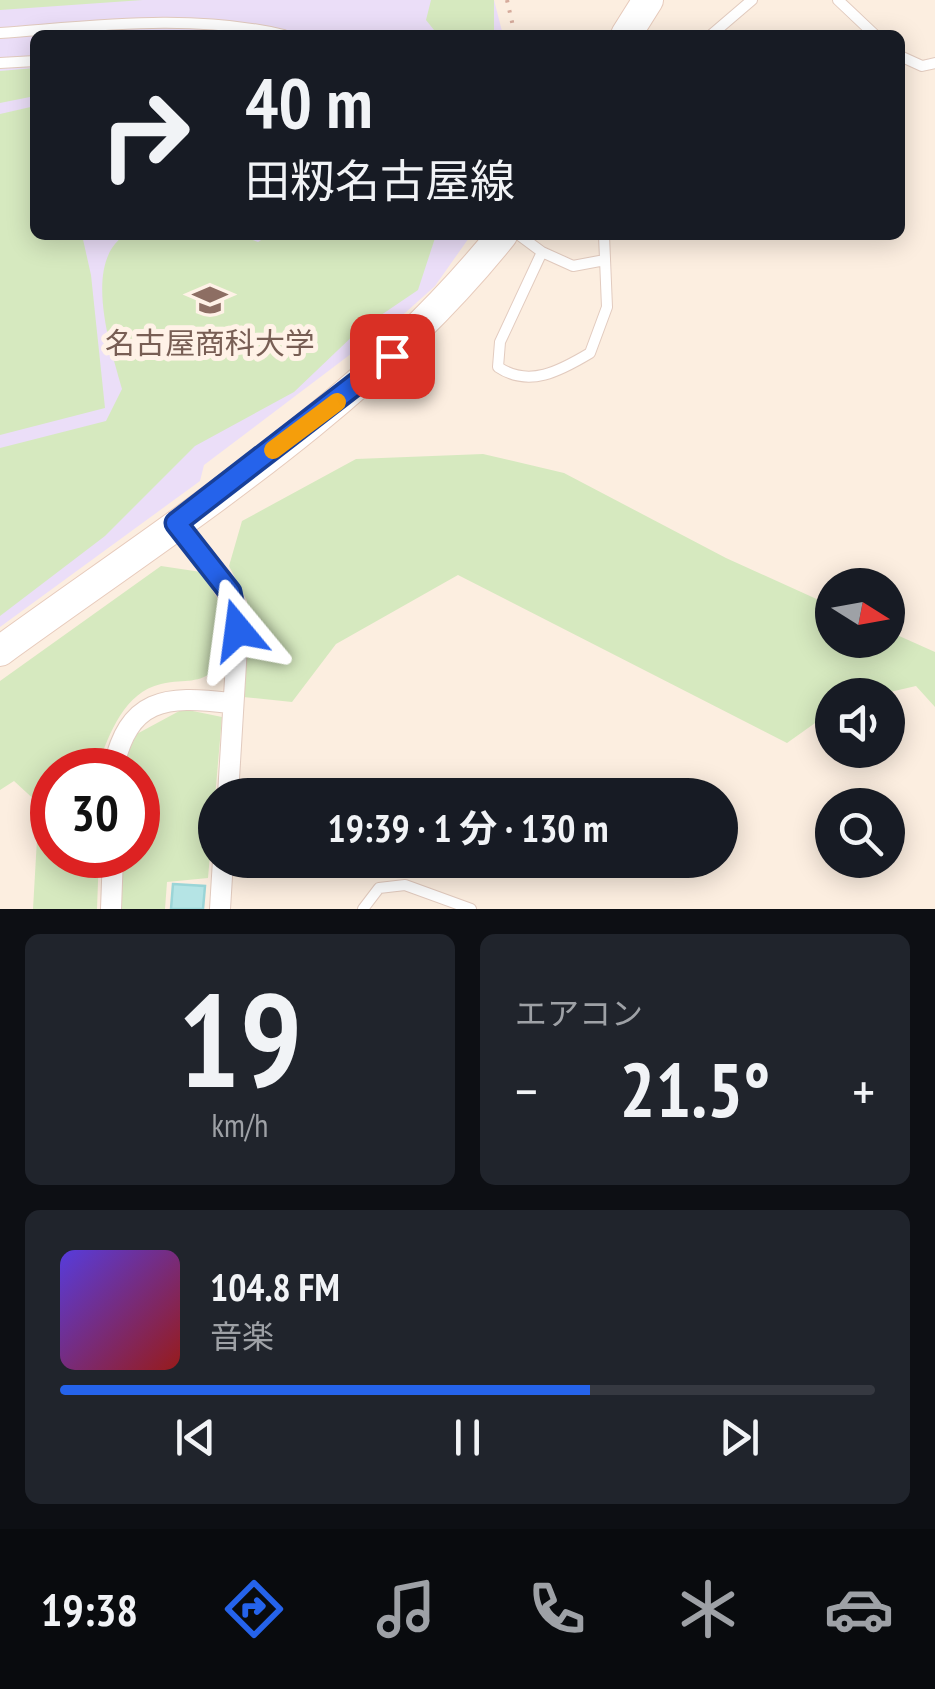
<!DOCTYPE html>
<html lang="ja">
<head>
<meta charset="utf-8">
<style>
  :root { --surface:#171b24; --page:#20242c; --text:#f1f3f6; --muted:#9ea1a6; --line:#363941; --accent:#2563eb }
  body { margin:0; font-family:"PT Sans Narrow","Noto Sans JP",sans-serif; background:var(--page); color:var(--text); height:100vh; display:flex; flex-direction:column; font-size:38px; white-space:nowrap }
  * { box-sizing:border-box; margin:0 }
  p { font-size:32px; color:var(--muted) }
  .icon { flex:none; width:55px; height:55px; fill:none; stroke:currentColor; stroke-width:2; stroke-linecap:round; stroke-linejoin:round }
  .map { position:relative; height:909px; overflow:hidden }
  .sheet { display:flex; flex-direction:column; gap:25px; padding:25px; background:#0d0f14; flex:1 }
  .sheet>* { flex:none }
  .hud { position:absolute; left:30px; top:30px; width:875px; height:210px; border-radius:15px; box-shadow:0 5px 25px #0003; background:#171b24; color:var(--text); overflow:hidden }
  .needle { width:65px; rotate:101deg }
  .fabs { position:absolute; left:815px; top:568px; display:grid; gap:20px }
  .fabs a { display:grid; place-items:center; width:90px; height:90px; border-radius:50%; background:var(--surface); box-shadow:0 5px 25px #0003; font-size:50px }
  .speed { position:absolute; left:30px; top:748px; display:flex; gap:20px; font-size:50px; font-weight:700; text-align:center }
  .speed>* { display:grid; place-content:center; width:130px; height:130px; border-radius:50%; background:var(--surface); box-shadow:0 5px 25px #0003; line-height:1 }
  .speed .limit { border:15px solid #d22; background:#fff; color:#111 }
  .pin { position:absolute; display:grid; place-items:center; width:85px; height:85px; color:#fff; margin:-42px; border-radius:20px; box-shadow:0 5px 15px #0006 }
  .me { position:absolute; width:110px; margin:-55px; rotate:344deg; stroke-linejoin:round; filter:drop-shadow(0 0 8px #0008) }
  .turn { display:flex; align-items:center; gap:35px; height:210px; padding:0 50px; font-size:45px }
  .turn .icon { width:130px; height:130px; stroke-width:2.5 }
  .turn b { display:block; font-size:70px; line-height:85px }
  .big { font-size:75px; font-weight:700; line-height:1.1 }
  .sheet .tile { flex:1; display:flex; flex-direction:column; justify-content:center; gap:15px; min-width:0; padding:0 35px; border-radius:15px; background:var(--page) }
  .sheet .dial { align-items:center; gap:0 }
  .dial b { font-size:130px; line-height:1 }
  .song { display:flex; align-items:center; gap:30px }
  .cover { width:120px; height:120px; border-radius:15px; background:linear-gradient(135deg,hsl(250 70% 55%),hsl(0 70% 35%)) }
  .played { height:10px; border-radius:5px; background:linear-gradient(90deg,var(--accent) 65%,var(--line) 65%) }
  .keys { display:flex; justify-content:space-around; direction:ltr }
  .heat { display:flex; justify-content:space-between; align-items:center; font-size:55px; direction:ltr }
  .sheet .tiles { flex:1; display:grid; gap:25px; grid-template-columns:1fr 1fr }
  .tile:last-child { grid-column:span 2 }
  .trip { position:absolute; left:198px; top:778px; width:540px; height:100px; border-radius:50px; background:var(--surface); box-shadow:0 5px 25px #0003; font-weight:700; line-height:100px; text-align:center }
  .tabs { display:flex; height:160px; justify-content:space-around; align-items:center; background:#090b0e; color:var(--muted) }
  .tabs .icon { width:70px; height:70px }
  .tabs .active { color:var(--accent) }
  .tabs b { font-size:45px; color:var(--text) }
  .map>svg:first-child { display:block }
  .education { fill:#ebdef8 }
  .green { fill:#d6e9bf }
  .water { fill:#b5e4e5; stroke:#9bd5d7; stroke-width:2.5 }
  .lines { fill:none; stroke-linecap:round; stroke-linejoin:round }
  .service-casing { stroke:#e2cbbf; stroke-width:12 }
  .minor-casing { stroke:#e2cbbf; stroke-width:22 }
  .secondary-casing { stroke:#e7cbbc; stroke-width:32 }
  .path { stroke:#d6ab9c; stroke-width:4; stroke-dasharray:2.5 8; stroke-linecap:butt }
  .service { stroke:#fff; stroke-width:10 }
  .minor { stroke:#fff; stroke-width:20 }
  .secondary { stroke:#fff; stroke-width:30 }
  .route-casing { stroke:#184099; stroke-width:25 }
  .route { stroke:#2563eb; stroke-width:18 }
  .slow { stroke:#f59e0b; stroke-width:18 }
  .labels { text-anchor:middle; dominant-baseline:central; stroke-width:10; stroke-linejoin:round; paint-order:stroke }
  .education-label { font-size:30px; fill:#785e54; stroke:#fff2e7 }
</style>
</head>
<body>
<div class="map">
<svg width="935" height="909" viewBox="0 0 935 909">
  <rect width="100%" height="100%" fill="#fceee0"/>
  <!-- education -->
  <path class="education" d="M0,0h494l9,35h-468v200h436l-36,51 -30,27 -201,152 -4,16 -200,146z"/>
  <!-- green -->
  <path class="green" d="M0,0h143l-143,10z
    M431,0h63v35h-56l-12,-15z
    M35,68v28l-35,7v-32z
    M35,106v129h47l9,40 14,133 -105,27v-321z
    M125,235h115l18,7 11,-7h167l-18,55 -59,40 -65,62 -99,54 -90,90 -105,80v-168l106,-27 16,-32c-11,-40 -40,-126 3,-154z
    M483,454l81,19 162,85 106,48v34h56v-9l47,21v55l-19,-21 -39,9h-45v16l-45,32 -329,-168 -122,69 -44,58 -49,-5 4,-96 -18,-35 13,-45 114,-62z
    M161,566l40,6 18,29 1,66c-24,19 -32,11 -59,17 -39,9 -53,54 -65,86h-44v85h47l-2,54h-64l6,-105 -25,-23 -14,9v-109z
    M183,709l39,8 -14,161 -41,4 -2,27h-48l5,-54h16v-85h-16l11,-34z"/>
  <!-- water -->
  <path class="water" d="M173,884l32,2 -2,23h-32z"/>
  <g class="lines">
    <!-- service casing -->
    <g class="service-casing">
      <path id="service" d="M838,0l37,35
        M0,33c95,-7 190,-20 284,2
        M711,35l41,-35
        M900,56l22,10 13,-3
        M0,63l35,-2
        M519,235l23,17 -42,90 -2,25c31,21 62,4 92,-14l17,-46 -3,-72
        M542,252l31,14 32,-6
        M363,909l16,-21 26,-3 66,24"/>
    </g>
    <!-- minor casing -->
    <g class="minor-casing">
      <path id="minor" d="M176,523c29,34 56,62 62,107l-10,165
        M113,770c15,-72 52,-75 117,-67
        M111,909l2,-54
        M220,909l3,-49"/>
    </g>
    <!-- secondary casing -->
    <g class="secondary-casing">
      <path id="secondary" d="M626,35l22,-35
        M0,651c175,-127 366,-246 502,-416"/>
    </g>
    <!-- path -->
    <path class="path" d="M507,0l8,35"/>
    <!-- service -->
    <use href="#service" class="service"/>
    <!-- minor -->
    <use href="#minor" class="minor"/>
    <!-- secondary -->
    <use href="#secondary" class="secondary"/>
  </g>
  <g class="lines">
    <!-- route casing -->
    <g class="route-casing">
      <path id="route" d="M238,630l-8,-38 -54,-69 216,-167"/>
    </g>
    <!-- route -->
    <use href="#route" class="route"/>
    <!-- slow -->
    <path class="slow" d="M273,450l64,-48"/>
  </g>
  <!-- icons -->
  <defs>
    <g id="university-bare" transform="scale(2.7)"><path d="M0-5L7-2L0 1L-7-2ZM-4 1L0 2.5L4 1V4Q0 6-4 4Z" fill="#8d6e63" stroke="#fff2e7" stroke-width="2.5" paint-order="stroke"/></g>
  </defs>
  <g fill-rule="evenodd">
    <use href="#university-bare" x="210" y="300"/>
  </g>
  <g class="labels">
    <!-- education labels -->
    <g class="education-label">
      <text x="210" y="342">名古屋商科大学</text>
    </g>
  </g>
</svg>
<div class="fabs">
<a><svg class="needle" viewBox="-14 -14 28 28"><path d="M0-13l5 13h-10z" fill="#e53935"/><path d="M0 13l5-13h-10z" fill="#9ea1a6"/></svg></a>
<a><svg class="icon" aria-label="sound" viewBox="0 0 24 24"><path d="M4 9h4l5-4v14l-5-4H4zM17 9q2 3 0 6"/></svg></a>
<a><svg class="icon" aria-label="search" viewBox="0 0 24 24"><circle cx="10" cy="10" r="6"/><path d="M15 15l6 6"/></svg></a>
</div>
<div class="speed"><div class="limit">30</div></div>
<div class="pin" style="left:392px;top:356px;background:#d93025"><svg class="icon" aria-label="arrive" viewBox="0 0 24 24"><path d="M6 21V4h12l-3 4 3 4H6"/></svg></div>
<svg class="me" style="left:238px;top:630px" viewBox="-20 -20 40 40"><path d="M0-17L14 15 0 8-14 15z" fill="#2563eb" stroke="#fff" stroke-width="4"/></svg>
<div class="trip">19:39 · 1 分 · 130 m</div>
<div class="hud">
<div class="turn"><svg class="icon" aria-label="right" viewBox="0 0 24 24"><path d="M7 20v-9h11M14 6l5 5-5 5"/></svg><div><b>40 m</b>田籾名古屋線</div></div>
</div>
</div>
<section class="sheet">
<div class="tiles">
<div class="tile dial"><b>19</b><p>km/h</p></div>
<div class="tile"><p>エアコン</p>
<div class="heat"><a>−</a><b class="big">21.5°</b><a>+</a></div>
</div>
<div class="tile">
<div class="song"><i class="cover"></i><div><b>104.8 FM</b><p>音楽</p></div></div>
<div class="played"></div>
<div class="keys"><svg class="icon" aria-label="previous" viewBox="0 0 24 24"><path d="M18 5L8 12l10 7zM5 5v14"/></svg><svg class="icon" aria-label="pause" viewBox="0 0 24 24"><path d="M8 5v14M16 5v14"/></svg><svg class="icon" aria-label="next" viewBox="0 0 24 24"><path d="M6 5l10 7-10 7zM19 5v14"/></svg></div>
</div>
</div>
</section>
<nav class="tabs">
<b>19:38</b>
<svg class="icon active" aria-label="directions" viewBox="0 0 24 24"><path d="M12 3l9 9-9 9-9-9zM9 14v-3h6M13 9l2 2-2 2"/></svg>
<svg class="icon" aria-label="music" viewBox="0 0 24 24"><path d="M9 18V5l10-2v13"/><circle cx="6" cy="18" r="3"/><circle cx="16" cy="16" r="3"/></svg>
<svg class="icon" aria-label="phone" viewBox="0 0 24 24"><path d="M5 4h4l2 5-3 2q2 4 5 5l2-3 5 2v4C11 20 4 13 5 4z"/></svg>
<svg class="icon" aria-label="climate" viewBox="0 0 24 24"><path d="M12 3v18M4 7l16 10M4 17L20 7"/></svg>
<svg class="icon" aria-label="car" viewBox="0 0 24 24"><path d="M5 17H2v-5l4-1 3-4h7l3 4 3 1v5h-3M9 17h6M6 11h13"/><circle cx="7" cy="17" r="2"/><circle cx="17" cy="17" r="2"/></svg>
</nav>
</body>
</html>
